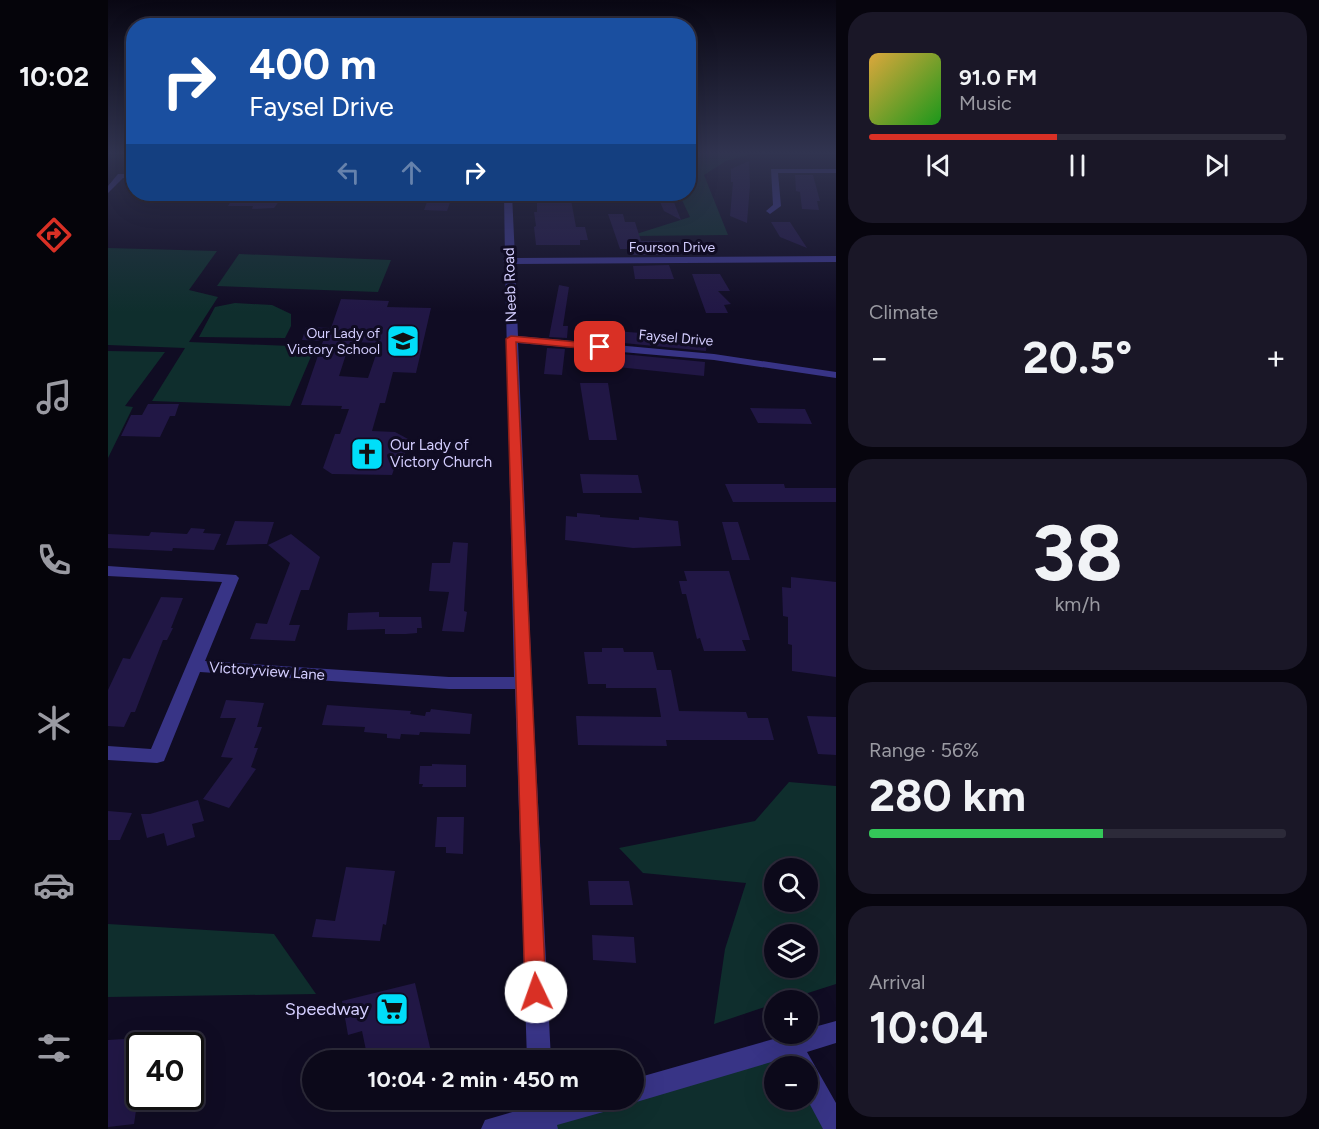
<!DOCTYPE html>
<html lang="en">
<head>
<meta charset="utf-8">
<style>
  :root { --surface:#0c091a; --page:#1a1727; --text:#f1f3f6; --muted:#9a9aa2; --line:#2c2a39; --accent:#d93025 }
  body { margin:0; font-family:Figtree,sans-serif; background:var(--page); color:var(--text); height:100vh; display:flex; flex-direction:column; font-size:22px; white-space:nowrap }
  * { box-sizing:border-box; margin:0 }
  p { font-size:20px; color:var(--muted) }
  .icon { flex:none; width:33px; height:33px; fill:none; stroke:currentColor; stroke-width:2; stroke-linecap:round; stroke-linejoin:round }
  .map { position:relative; flex:1; overflow:hidden }
  .sheet { display:flex; flex-direction:column; gap:12px; padding:12px; background:#07050e; width:483px }
  .sheet>* { flex:none }
  .banner { position:absolute; left:18px; top:18px; width:570px; height:183px; border-radius:24px; box-shadow:0 6px 24px #0002,0 0 0 2px var(--line); background:#1a4fa0; color:#fff; overflow:hidden }
  .fabs { position:absolute; left:656px; top:858px; display:grid; gap:12px }
  .fabs a { display:grid; place-items:center; width:54px; height:54px; border-radius:50%; background:var(--surface); box-shadow:0 6px 24px #0002,0 0 0 2px var(--line); font-size:30px }
  .speed { position:absolute; left:18px; top:1032px; display:flex; gap:12px; font-size:30px; font-weight:700; text-align:center }
  .speed>* { display:grid; place-content:center; width:78px; height:78px; border-radius:50%; background:var(--surface); box-shadow:0 6px 24px #0002,0 0 0 2px var(--line); line-height:1 }
  .speed .limit { border:3px solid #111; border-radius:9px; background:#fff; color:#111 }
  .pin { position:absolute; display:grid; place-items:center; width:51px; height:51px; color:#fff; margin:-26px; border-radius:12px; box-shadow:0 3px 9px #0006 }
  .me { position:absolute; width:66px; margin:-33px; rotate:357deg; stroke-linejoin:round; filter:drop-shadow(0 0 4px #0008) }
  .turn { display:flex; align-items:center; gap:21px; height:126px; padding:0 24px; font-size:27px }
  .turn .icon { width:78px; height:78px; stroke-width:2.5 }
  .turn b { display:block; font-size:42px; line-height:51px }
  .lanes { display:flex; align-items:center; height:57px; padding:0 24px; background:#0003; justify-content:center; gap:30px; direction:ltr }
  .lanes .off { opacity:.35 }
  .big { font-size:45px; font-weight:700; line-height:1.1 }
  .sheet .card { flex:1; display:flex; flex-direction:column; justify-content:center; gap:9px; min-width:0; padding:0 21px; border-radius:24px; background:var(--page) }
  .sheet .dial { align-items:center; gap:0 }
  .dial b { font-size:78px; line-height:1 }
  .song { display:flex; align-items:center; gap:18px }
  .cover { width:72px; height:72px; border-radius:9px; background:linear-gradient(135deg,hsl(40 70% 55%),hsl(120 70% 35%)) }
  .played { height:6px; border-radius:3px; background:linear-gradient(90deg,var(--accent) 45%,var(--line) 45%) }
  .keys { display:flex; justify-content:space-around; direction:ltr }
  .heat { display:flex; justify-content:space-between; align-items:center; font-size:33px; direction:ltr }
  .charge { height:9px; border-radius:4px; background:linear-gradient(90deg,#34c759 56%,var(--line) 0) }
  .trip { position:absolute; left:194px; top:1050px; width:342px; height:60px; border-radius:30px; background:var(--surface); box-shadow:0 6px 24px #0002,0 0 0 2px var(--line); font-weight:700; line-height:60px; text-align:center }
  main { display:flex; flex:1; min-height:0 }
  .tabs { display:flex; flex-direction:column; width:108px; justify-content:space-around; align-items:center; background:#05040a; color:var(--muted) }
  .tabs .icon { width:42px; height:42px }
  .tabs .active { color:var(--accent) }
  .tabs b { font-size:27px; color:var(--text) }
  .map>svg:first-child { display:block }
  .green { fill:#0f2e2d; fill-rule:evenodd }
  .building { fill:#211745; fill-rule:evenodd }
  .lines { fill:none; stroke-linecap:round; stroke-linejoin:round }
  .minor { fill:#383486; fill-rule:evenodd }
  .route { fill:#d93025; stroke:#8d1f18; stroke-width:1.5 }
  .labels { text-anchor:middle; dominant-baseline:central; stroke-width:6; stroke-linejoin:round; paint-order:stroke }
  .far-street-label { font-size:14px; fill:#d4ceff; stroke:#100c23 }
  .far-poi-label { font-size:14px; fill:#d4ceff; stroke:#100c23; text-anchor:end }
  .street-label { font-size:15px; fill:#d4ceff; stroke:#100c23 }
  .poi-label { font-size:15px; fill:#d4ceff; stroke:#100c23; text-anchor:start }
  .near-poi-label { font-size:18px; fill:#d4ceff; stroke:#100c23; text-anchor:end }
</style>
</head>
<body>
<main>
<nav class="tabs">
<b>10:02</b>
<svg class="icon active" aria-label="directions" viewBox="0 0 24 24"><path d="M12 3l9 9-9 9-9-9zM9 14v-3h6M13 9l2 2-2 2"/></svg>
<svg class="icon" aria-label="music" viewBox="0 0 24 24"><path d="M9 18V5l10-2v13"/><circle cx="6" cy="18" r="3"/><circle cx="16" cy="16" r="3"/></svg>
<svg class="icon" aria-label="phone" viewBox="0 0 24 24"><path d="M5 4h4l2 5-3 2q2 4 5 5l2-3 5 2v4C11 20 4 13 5 4z"/></svg>
<svg class="icon" aria-label="climate" viewBox="0 0 24 24"><path d="M12 3v18M4 7l16 10M4 17L20 7"/></svg>
<svg class="icon" aria-label="car" viewBox="0 0 24 24"><path d="M5 17H2v-5l4-1 3-4h7l3 4 3 1v5h-3M9 17h6M6 11h13"/><circle cx="7" cy="17" r="2"/><circle cx="17" cy="17" r="2"/></svg>
<svg class="icon" aria-label="filters" viewBox="0 0 24 24"><path d="M4 7h16M4 17h16"/><circle cx="9" cy="7" r="2"/><circle cx="15" cy="17" r="2"/></svg>
</nav>
<div class="map">
<svg width="728" height="1129" viewBox="0 0 728 1129">
  <rect width="100%" height="100%" fill="#100c23"/>
  <!-- green -->
  <path class="green" d="M581,154h62l-25,7 -22,14 24,60 -98,1 60,-19 -10,-21 -7,-2h15z
    M0,248l109,3 -28,39 29,7 -29,45 126,5 -25,59 -138,-5 33,-53 -77,-3z
    M131,254l152,6 -13,32 -161,-6z
    M127,303l37,2 19,9v12l-6,12 -86,-1 16,-30z
    M0,351l57,1 -40,54 8,1 -25,51z
    M681,782l47,4v198l-50,16h-12v4l-60,20 11,-75 21,-66 -103,-10 -24,-25 136,-27zM699,868v34h-33v-34zM699,934v34h-33v-34z
    M0,924l166,10 42,60 -208,3z
    M683,1045l11,21h-28v34h33v-25l29,54h-291l-1,-12 61,-17h28z"/>
  <!-- building -->
  <path class="building" d="M641,161l1,24 -3,38 -17,-7 3,-34h-2v-13z
    M687,175h18l7,26h-3l2,9 -17,-1 -2,-17 -4,-1z
    M127,194h41l8,1 -10,13 -22,1 1,-3h-25z
    M322,194h23l-6,17 -23,-1z
    M429,194h33l6,33h9l3,13h-8v5h-44l-2,-18 2,-1 -2,-14h3z
    M565,200l8,20 -17,-9 -4,-9z
    M500,214h15l2,8h10l6,19h19l5,14h-34l-1,-6h-10z
    M663,222h19l17,26 -27,-11z
    M561,265l5,14h-39l-2,-13z
    M584,274h28l10,17h-12l13,13 -7,1 4,8h-22z
    M451,285l10,2 -6,39h5l-1,12 -18,-1z
    M233,299l48,2 -2,6 44,1 -15,65 -23,-1 -8,31h-5l-8,28 23,1 13,7 -6,30h-8l-2,6 -60,-1 -9,-6 12,-34h5l9,-25h-8l1,-3 -41,-1 22,-64 -21,-1 4,-13 25,1zM242,342l30,1 -12,35 -29,-2z
    M507,331l92,7 -1,13 -93,-9z
    M439,348l18,1 -3,26 -18,-1z
    M503,353l94,9 -1,14 -96,-10z
    M472,383h28l9,57h-28z
    M40,404h31l-4,12h-5l-10,21 -39,-1 10,-21h11z
    M642,408l55,1 7,15 -54,-1z
    M472,474l58,1 4,18h-59z
    M617,484h59l1,4h51v14h-103z
    M469,513l23,2v2l39,3v-3l39,4 3,25 -48,2 -68,-8 1,-24 11,1z
    M127,521l39,1 -7,22 -41,1z
    M614,522h16l12,38h-18z
    M83,528l14,1 -2,4 18,1 -7,16 -41,-2 -1,3 -64,-3v-14l41,2 2,-4 36,2z
    M183,534l29,23 -11,33h-8l-12,35h11l-5,16 -45,-2 6,-16 11,1 23,-61 -22,-18z
    M345,542l15,1 -4,68 3,1 -3,20 -22,-1 7,-39 -20,-1 3,-28h18z
    M576,571h45l21,69h-8l4,11h-42l-4,-13 -3,1 -11,-45h-4l-3,-13h8z
    M683,577l45,5v95l-44,-6v-26l-4,-1v-27l-5,-1 -1,-29 9,1z
    M53,597l22,1 -12,30h2l-6,12h-4l-28,72h-4l-7,15 -16,-1v-36l15,-32 7,1z
    M271,612v5h42l1,11h-5v5l-11,1h-21v-5l-38,1 1,-17z
    M494,648h21l1,4h29l4,18h14l8,41 67,1 2,6h20l6,22h-108l1,6 -89,-1 -2,-29 85,1 -5,-29h-50v-4h-18l-4,-32h18z
    M118,700l38,3 -7,24h5l-8,21h4l-7,19 5,2 -27,39 -26,-9 30,-41 -12,-1 15,-39h-16z
    M219,705l84,6 -1,3 15,2 1,-4h4l1,-3 41,5 -2,20 -50,-2 -1,3 -18,-1 -1,5 -13,-1v-4l-23,-2 1,-5 -43,-2z
    M699,716l29,1v38l-18,-1z
    M324,764l34,1v22h-44l1,-3h-4l1,-18h12z
    M90,800l6,21 -12,3 3,13 -28,9 -3,-13 -17,5 -6,-24h9z
    M0,811l24,2 -12,27h-12z
    M329,817h27l-1,37 -17,-1v-6h-11z
    M238,867l49,4 -9,54 -3,-1 -3,17 -68,-4 4,-18 19,2z
    M480,881h41l4,24h-43z
    M484,935l42,2 2,26 -43,-3z
    M307,983l18,77h-65l-6,-29 -14,4 -6,-34z
    M32,1038v46l-6,40 -26,3v-87z"/>
  <g class="lines">
    <!-- minor -->
    <path class="minor" d="M663,169h65v4h-58l3,33 -11,8 -4,-3 7,-6z
      M10,174h16v4h-11l-15,15v-7z
      M396,194h8l3,64 321,-2v6l-321,2 3,72 196,18 122,18v6l-122,-18 -196,-17 14,340 19,377h-24l-12,-371h-66l-249,-17 -36,89 -7,2 -49,-3v-14l43,3 71,-167 -114,-6v-10l128,9 3,3 -34,83 244,16h65l-9,-414 -2,-2 2,-2z
      M728,1021v22l-29,9 29,51v26h-13l-16,-30v-33h-18l-4,-8 -152,45 -9,-3h9v-21l158,-45h16v-5z
      M422,1100h87l-3,9 -57,16 1,4h-77l4,-9 45,-13z"/>
  </g>
  <!-- sky -->
  <linearGradient id="sky" x2="0" y2="1"><stop stop-color="#090713"/><stop offset="0.49" stop-color="#313450"/><stop offset="1" stop-color="#313450" stop-opacity="0"/></linearGradient>
  <rect width="728" height="312" fill="url(#sky)"/>
  <!-- route -->
  <path class="route" d="M403,336l89,8 5,3 -5,3 -84,-8 30,650 -3,7 -7,3 -8,-3 -3,-7 -19,-653z"/>
  <!-- icons -->
  <defs>
    <g id="school-square" transform="scale(1.725)"><rect x="-9" y="-9" width="18" height="18" rx="4" fill="#00def9" stroke="#100c23"/><path d="M0-5L7-2L0 1L-7-2ZM-4 1L0 2.5L4 1V4Q0 6-4 4Z" fill="#111"/></g>
    <g id="church-square" transform="scale(1.725)"><rect x="-9" y="-9" width="18" height="18" rx="4" fill="#00def9" stroke="#100c23"/><path d="M-1.2-6h2.4v3.5h3.3v2.4h-3.3V6h-2.4V-.1h-3.3v-2.4h3.3Z" fill="#111"/></g>
    <g id="supermarket-square" transform="scale(1.725)"><rect x="-9" y="-9" width="18" height="18" rx="4" fill="#00def9" stroke="#100c23"/><path d="M-6-5.5h2.5l.6 2H6L4.5 2H-2.5L-4.4-4H-6ZM-1.5 3.2a1.3 1.3 0 1 0 .1 0ZM3 3.2a1.3 1.3 0 1 0 .1 0Z" fill="#111"/></g>
  </defs>
  <g fill-rule="evenodd">
    <use href="#school-square" x="295" y="341"/>
    <use href="#church-square" x="259" y="454"/>
    <use href="#supermarket-square" x="284" y="1009"/>
  </g>
  <g class="labels">
    <!-- far-street labels -->
    <g class="far-street-label">
      <text x="564" y="247">Fourson Drive</text>
      <text transform="translate(568 338) rotate(5)">Faysel Drive</text>
    </g>
    <!-- far-poi labels -->
    <g class="far-poi-label">
      <text x="272" y="333">Our Lady of<tspan x="272" dy="16">Victory School</tspan></text>
    </g>
    <!-- street labels -->
    <g class="street-label">
      <text transform="translate(402 285) rotate(-92)">Neeb Road</text>
      <text transform="translate(159 671) rotate(4)">Victoryview Lane</text>
    </g>
    <!-- poi labels -->
    <g class="poi-label">
      <text x="282" y="445">Our Lady of<tspan x="282" dy="17">Victory Church</tspan></text>
    </g>
    <!-- near-poi labels -->
    <g class="near-poi-label">
      <text x="261" y="1009">Speedway</text>
    </g>
  </g>
</svg>
<div class="fabs">
<a><svg class="icon" aria-label="search" viewBox="0 0 24 24"><circle cx="10" cy="10" r="6"/><path d="M15 15l6 6"/></svg></a>
<a><svg class="icon" aria-label="layers" viewBox="0 0 24 24"><path d="M12 4l9 5-9 5-9-5zM3 14l9 5 9-5"/></svg></a>
<a>+</a>
<a>−</a>
</div>
<div class="speed"><div class="limit">40</div></div>
<div class="pin" style="left:492px;top:347px;background:#d93025"><svg class="icon" aria-label="arrive" viewBox="0 0 24 24"><path d="M6 21V4h12l-3 4 3 4H6"/></svg></div>
<svg class="me" style="left:428px;top:992px" viewBox="-20 -20 40 40"><circle r="19" fill="#fff"/><path d="M0-13L10 11 0 6-10 11z" fill="#d93025"/></svg>
<div class="trip">10:04 · 2 min · 450 m</div>
<div class="banner">
<div class="turn"><svg class="icon" aria-label="right" viewBox="0 0 24 24"><path d="M7 20v-9h11M14 6l5 5-5 5"/></svg><div><b>400 m</b>Faysel Drive</div></div>
<div class="lanes"><svg class="icon off" aria-label="left" viewBox="0 0 24 24"><path d="M17 20v-9H6M10 6l-5 5 5 5"/></svg><svg class="icon off" aria-label="ahead" viewBox="0 0 24 24"><path d="M12 20V5M6 11l6-6 6 6"/></svg><svg class="icon" aria-label="right" viewBox="0 0 24 24"><path d="M7 20v-9h11M14 6l5 5-5 5"/></svg></div>
</div>
</div>
<section class="sheet">
<div class="card">
<div class="song"><i class="cover"></i><div><b>91.0 FM</b><p>Music</p></div></div>
<div class="played"></div>
<div class="keys"><svg class="icon" aria-label="previous" viewBox="0 0 24 24"><path d="M18 5L8 12l10 7zM5 5v14"/></svg><svg class="icon" aria-label="pause" viewBox="0 0 24 24"><path d="M8 5v14M16 5v14"/></svg><svg class="icon" aria-label="next" viewBox="0 0 24 24"><path d="M6 5l10 7-10 7zM19 5v14"/></svg></div>
</div>
<div class="card"><p>Climate</p>
<div class="heat"><a>−</a><b class="big">20.5°</b><a>+</a></div>
</div>
<div class="card dial"><b>38</b><p>km/h</p></div>
<div class="card"><p>Range · 56%</p><b class="big">280 km</b><div class="charge"></div></div>
<div class="card"><p>Arrival</p><b class="big">10:04</b></div>
</section>
</main>
</body>
</html>
